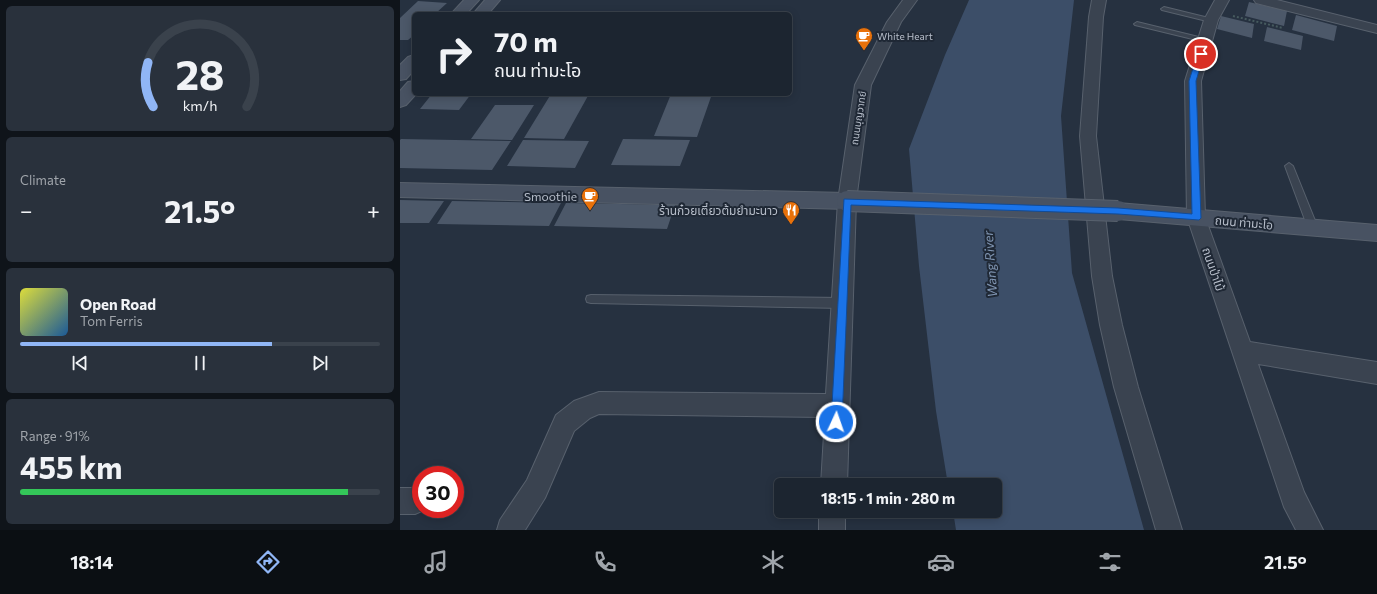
<!DOCTYPE html>
<html lang="en">
<head>
<meta charset="utf-8">
<style>
  :root { --surface:#1c2530; --page:#29313c; --text:#f1f3f6; --muted:#a0a5ab; --line:#3a424c; --accent:#90b6f6 }
  body { margin:0; font-family:Commissioner,"Noto Sans Thai",sans-serif; background:var(--page); color:var(--text); height:100vh; display:flex; flex-direction:column; font-size:15px; white-space:nowrap }
  * { box-sizing:border-box; margin:0 }
  p { font-size:13px; color:var(--muted) }
  .icon { flex:none; width:22px; height:22px; fill:none; stroke:currentColor; stroke-width:2; stroke-linecap:round; stroke-linejoin:round }
  .map { position:relative; flex:1; overflow:hidden }
  .sheet { display:flex; flex-direction:column; gap:6px; padding:6px; background:#0f141a; width:400px }
  .sheet>* { flex:none }
  .banner { position:absolute; left:12px; top:12px; width:380px; height:84px; border-radius:6px; box-shadow:0 2px 10px #0003,0 0 0 1px var(--line); background:#1c2530; color:var(--text); overflow:hidden }
  .speed { position:absolute; left:12px; top:466px; display:flex; gap:8px; font-size:20px; font-weight:700; text-align:center }
  .speed>* { display:grid; place-content:center; width:52px; height:52px; border-radius:50%; background:var(--surface); box-shadow:0 2px 10px #0003,0 0 0 1px var(--line); line-height:1 }
  .speed .limit { border:6px solid #d22; background:#fff; color:#111 }
  .pin { position:absolute; display:grid; place-items:center; width:34px; height:34px; color:#fff; margin:-17px; border:2px solid #fff; border-radius:50%; box-shadow:0 1px 4px #0007 }
  .me { position:absolute; width:44px; margin:-22px; rotate:3deg; stroke-linejoin:round; filter:drop-shadow(0 0 3px #0008) }
  .turn { display:flex; align-items:center; gap:14px; height:84px; padding:0 16px; font-size:18px }
  .turn .icon { width:52px; height:52px; stroke-width:2.5 }
  .turn b { display:block; font-size:28px; line-height:34px }
  .big { font-size:30px; font-weight:700; line-height:1.1 }
  .sheet .tile { flex:1; display:flex; flex-direction:column; justify-content:center; gap:6px; min-width:0; padding:0 14px; border-radius:6px; background:var(--page) }
  .sheet .dial { align-items:center; gap:0 }
  .dial svg { height:104px; overflow:visible; fill:none; stroke:var(--line); stroke-width:7; stroke-linecap:round; text-anchor:middle }
  .dial text { fill:var(--text); stroke:none }
  .song { display:flex; align-items:center; gap:12px }
  .cover { width:48px; height:48px; border-radius:6px; background:linear-gradient(135deg,hsl(60 70% 55%),hsl(210 70% 35%)) }
  .played { height:4px; border-radius:2px; background:linear-gradient(90deg,var(--accent) 70%,var(--line) 70%) }
  .keys { display:flex; justify-content:space-around; direction:ltr }
  .heat { display:flex; justify-content:space-between; align-items:center; font-size:22px; direction:ltr }
  .charge { height:6px; border-radius:3px; background:linear-gradient(90deg,#34c759 91%,var(--line) 0) }
  .trip { position:absolute; left:374px; top:478px; width:228px; height:40px; border-radius:6px; background:var(--surface); box-shadow:0 2px 10px #0003,0 0 0 1px var(--line); font-weight:700; line-height:40px; text-align:center }
  .tabs { display:flex; height:64px; justify-content:space-around; align-items:center; background:#0b0f13; color:var(--muted) }
  .tabs .icon { width:28px; height:28px }
  .tabs .selected { color:var(--accent) }
  .tabs b { font-size:18px; color:var(--text) }
  main { display:flex; flex:1; min-height:0 }
  .map>svg:first-child { display:block }
  .water { fill:#3c4e68 }
  .building { fill:#4c5869 }
  .lines { fill:none; stroke-linecap:round; stroke-linejoin:round }
  .lane-casing { stroke:#58616d; stroke-width:2 }
  .street-casing { stroke:#58616d; stroke-width:2 }
  .secondary-casing { stroke:#58616d; stroke-width:2 }
  .path { stroke:#465a5e; stroke-width:2; stroke-dasharray:2 2; stroke-linecap:butt }
  .lane { fill:#3a4350; fill-rule:evenodd }
  .street { fill:#3a4350; fill-rule:evenodd }
  .secondary { fill:#485262; fill-rule:evenodd }
  .secondary-bridge-casing { stroke:#58616d; stroke-width:22; stroke-linecap:butt }
  .secondary-bridge { stroke:#485262; stroke-width:20 }
  .route { fill:#1a73e8; stroke:#114b97 }
  .labels { text-anchor:middle; dominant-baseline:central; stroke-width:4; stroke-linejoin:round; paint-order:stroke }
  .far-poi-label { font-size:10px; fill:#b7beca; stroke:#1f2835; text-anchor:start }
  .far-street-label { font-size:10px; fill:#b7beca; stroke:#1f2835 }
  .poi-label { font-size:12px; fill:#b7beca; stroke:#1f2835; text-anchor:end }
  .street-label { font-size:12px; fill:#b7beca; stroke:#1f2835 }
  .water-label { font-size:13px; font-style:italic; fill:#7f94b1; stroke:#1f2835 }
</style>
</head>
<body>
<main>
<section class="sheet">
<div class="tile dial"><svg viewBox="0 0 100 80">
<path d="M14 69A42 42 0 1 1 86 69"/>
<path d="M14 69A42 42 0 0 1 10 35" stroke="#90b6f6"/>
<text x="50" y="56" font-size="32" font-weight="700">28</text>
<text x="50" y="72" font-size="11">km/h</text>
</svg></div>
<div class="tile"><p>Climate</p>
<div class="heat"><a>−</a><b class="big">21.5°</b><a>+</a></div>
</div>
<div class="tile">
<div class="song"><i class="cover"></i><div><b>Open Road</b><p>Tom Ferris</p></div></div>
<div class="played"></div>
<div class="keys"><svg class="icon" aria-label="previous" viewBox="0 0 24 24"><path d="M18 5L8 12l10 7zM5 5v14"/></svg><svg class="icon" aria-label="pause" viewBox="0 0 24 24"><path d="M8 5v14M16 5v14"/></svg><svg class="icon" aria-label="next" viewBox="0 0 24 24"><path d="M6 5l10 7-10 7zM19 5v14"/></svg></div>
</div>
<div class="tile"><p>Range · 91%</p><b class="big">455 km</b><div class="charge"></div></div>
</section>
<div class="map">
<svg width="977" height="530" viewBox="0 0 977 530">
  <rect width="100%" height="100%" fill="#263140"/>
  <!-- water -->
  <path class="water" d="M569,0h105l-13,116 11,157 72,257h-188l-3,-19h42v-26h-47l-12,-74 -17,-145 -10,-117 36,-94z"/>
  <!-- building -->
  <path class="building" d="M18,1l29,2 -12,11h-21v21l-6,5h-8v-22z
    M849,2l38,9 -3,15 -39,-10z
    M896,15l41,11 -3,15 -42,-11z
    M821,16l33,8 -2,14 -35,-9z
    M867,27l36,9 -2,14 -37,-9z
    M32,94h39l-12,16 -39,-1z
    M151,94h38l-25,45 -40,-1z
    M271,94h41l-15,43 -43,-1z
    M95,105h39l-22,35 -41,-1z
    M1,139l110,2 -19,29 -92,-2v-28z
    M223,139l67,1 -10,26 -69,-1z
    M123,140l66,1 -14,27 -68,-2z
    M0,200l44,1 -15,22h-29z
    M52,201l109,2 -12,23 -112,-2z
    M166,203l109,2 -8,24 -113,-3z"/>
  <g class="lines">
    <!-- lane casing -->
    <g class="lane-casing">
      <path id="lane" d="M764,7l49,12 1,1 -3,2 -49,-12 -1,-1z
        M737,22l70,17 2,1 -4,2 -70,-17 -1,-1z
        M889,163l4,3 25,62 -2,3h-6l-2,-3 -23,-62z
        M191,295l252,3 4,2 1,3 -1,3 -4,2 -252,-5 -4,-1 -1,-3 1,-3z"/>
    </g>
    <!-- street casing -->
    <g class="street-casing">
      <path id="street" d="M503,0h14l-16,22 -30,63 -15,116 -9,284h-26l4,-68 -226,-3 -9,4 -16,13 -29,67 -20,32h-28l3,-10 27,-40 29,-65 18,-14 25,-9 227,2 12,-193 17,-116 32,-63z
        M692,0h14l-3,17 -7,119 16,140 10,49 16,62 44,143h-26l-42,-143 -14,-62 -8,-49 -12,-140 9,-119z
        M815,0h14l-11,20 -17,61 4,136 45,125 127,20v22l-119,-20 46,128 19,38h-27l-12,-23 -97,-290 -2,-136 19,-61z
        M854,0h23l100,25v8l-121,-30z
        M0,488h15l6,2v19h4l-1,1 -9,4h-15z
        M419,511h26v19h-26z"/>
    </g>
    <!-- secondary casing -->
    <g class="secondary-casing">
      <path id="secondary" d="M64,0h15l-13,14h-15z
        M85,0h15l-12,14h-15z
        M14,55v15l-8,9 -6,1v-15l8,-8z
        M14,81v13h2l-10,11 -6,2v-16l8,-9z
        M0,183l447,10 7,3 3,5 -3,5 -7,3 -447,-12z
        M718,203l259,22v16l-259,-22 -7,-3 -3,-5 3,-5z"/>
    </g>
    <!-- path -->
    <path class="path" d="M833,16l50,12"/>
    <!-- lane -->
    <use href="#lane" class="lane"/>
    <!-- street -->
    <use href="#street" class="street"/>
    <!-- secondary -->
    <use href="#secondary" class="secondary"/>
    <!-- secondary-bridge casing -->
    <g class="secondary-bridge-casing">
      <path id="secondary-bridge" d="M447,201l271,10"/>
    </g>
    <!-- secondary-bridge -->
    <use href="#secondary-bridge" class="secondary-bridge"/>
  </g>
  <!-- route -->
  <path class="route" d="M798,52l6,2 -8,27 5,137 -2,2 -81,-6 -267,-9 -9,217 -2,4 -4,2 -4,-2 -1,-4 13,-223 274,9 74,6 -3,-133z"/>
  <!-- icons -->
  <defs>
    <g id="cafe-pin" transform="scale(0.9)"><path d="M0 17L-7.5 6A9.5 9.5 0 1 1 7.5 6Z" fill="#e8710a" stroke="#1f2835"/><path d="M-5.5-4.5H6V0H3Q3 3.5 0 3.5H-2.5Q-5.5 3.5-5.5 0ZM3-3.2v2h1.7v-2ZM-6 4.5H4V6H-6Z" fill="#fff"/></g>
    <g id="restaurant-pin" transform="scale(0.9)"><path d="M0 17L-7.5 6A9.5 9.5 0 1 1 7.5 6Z" fill="#e8710a" stroke="#1f2835"/><path d="M-5-6h1v4h1v-4h1v4h1v-4h1v5L-1.5 .5V6h-2V.5L-5-1ZM5-6V6H3V1.5H1.5Q1.5-4 5-6Z" fill="#fff"/></g>
  </defs>
  <g fill-rule="evenodd">
    <use href="#cafe-pin" x="464" y="36"/>
    <use href="#cafe-pin" x="190" y="196"/>
    <use href="#restaurant-pin" x="391" y="210"/>
  </g>
  <g class="labels">
    <!-- far-poi labels -->
    <g class="far-poi-label">
      <text x="477" y="36">White Heart</text>
    </g>
    <!-- far-street labels -->
    <g class="far-street-label">
      <text transform="translate(458 118) rotate(-81)">ถนนบุญวาทย์</text>
    </g>
    <!-- poi labels -->
    <g class="poi-label">
      <text x="177" y="196">Smoothie</text>
      <text x="378" y="210">ร้านก๋วยเตี๋ยวต้มยำมะนาว</text>
    </g>
    <!-- street labels -->
    <g class="street-label">
      <text transform="translate(844 222) rotate(5)">ถนน ท่ามะโอ</text>
      <text transform="translate(814 269) rotate(71)">ถนนป่าไม้</text>
    </g>
    <!-- water labels -->
    <g class="water-label">
      <text transform="translate(590 264) rotate(-94)">Wang River</text>
    </g>
  </g>
</svg>
<div class="speed"><div class="limit">30</div></div>
<div class="pin" style="left:801px;top:54px;background:#d93025"><svg class="icon" aria-label="arrive" viewBox="0 0 24 24"><path d="M6 21V4h12l-3 4 3 4H6"/></svg></div>
<svg class="me" style="left:436px;top:422px" viewBox="-20 -20 40 40"><circle r="17" fill="#1a73e8" stroke="#fff" stroke-width="3"/><path d="M0-11L8 9 0 5-8 9z" fill="#fff"/></svg>
<div class="trip">18:15 · 1 min · 280 m</div>
<div class="banner">
<div class="turn"><svg class="icon" aria-label="right" viewBox="0 0 24 24"><path d="M7 20v-9h11M14 6l5 5-5 5"/></svg><div><b>70 m</b>ถนน ท่ามะโอ</div></div>
</div>
</div>
</main>
<nav class="tabs">
<b>18:14</b>
<svg class="icon selected" aria-label="directions" viewBox="0 0 24 24"><path d="M12 3l9 9-9 9-9-9zM9 14v-3h6M13 9l2 2-2 2"/></svg>
<svg class="icon" aria-label="music" viewBox="0 0 24 24"><path d="M9 18V5l10-2v13"/><circle cx="6" cy="18" r="3"/><circle cx="16" cy="16" r="3"/></svg>
<svg class="icon" aria-label="phone" viewBox="0 0 24 24"><path d="M5 4h4l2 5-3 2q2 4 5 5l2-3 5 2v4C11 20 4 13 5 4z"/></svg>
<svg class="icon" aria-label="climate" viewBox="0 0 24 24"><path d="M12 3v18M4 7l16 10M4 17L20 7"/></svg>
<svg class="icon" aria-label="car" viewBox="0 0 24 24"><path d="M5 17H2v-5l4-1 3-4h7l3 4 3 1v5h-3M9 17h6M6 11h13"/><circle cx="7" cy="17" r="2"/><circle cx="17" cy="17" r="2"/></svg>
<svg class="icon" aria-label="filters" viewBox="0 0 24 24"><path d="M4 7h16M4 17h16"/><circle cx="9" cy="7" r="2"/><circle cx="15" cy="17" r="2"/></svg>
<b>21.5°</b>
</nav>
</body>
</html>
